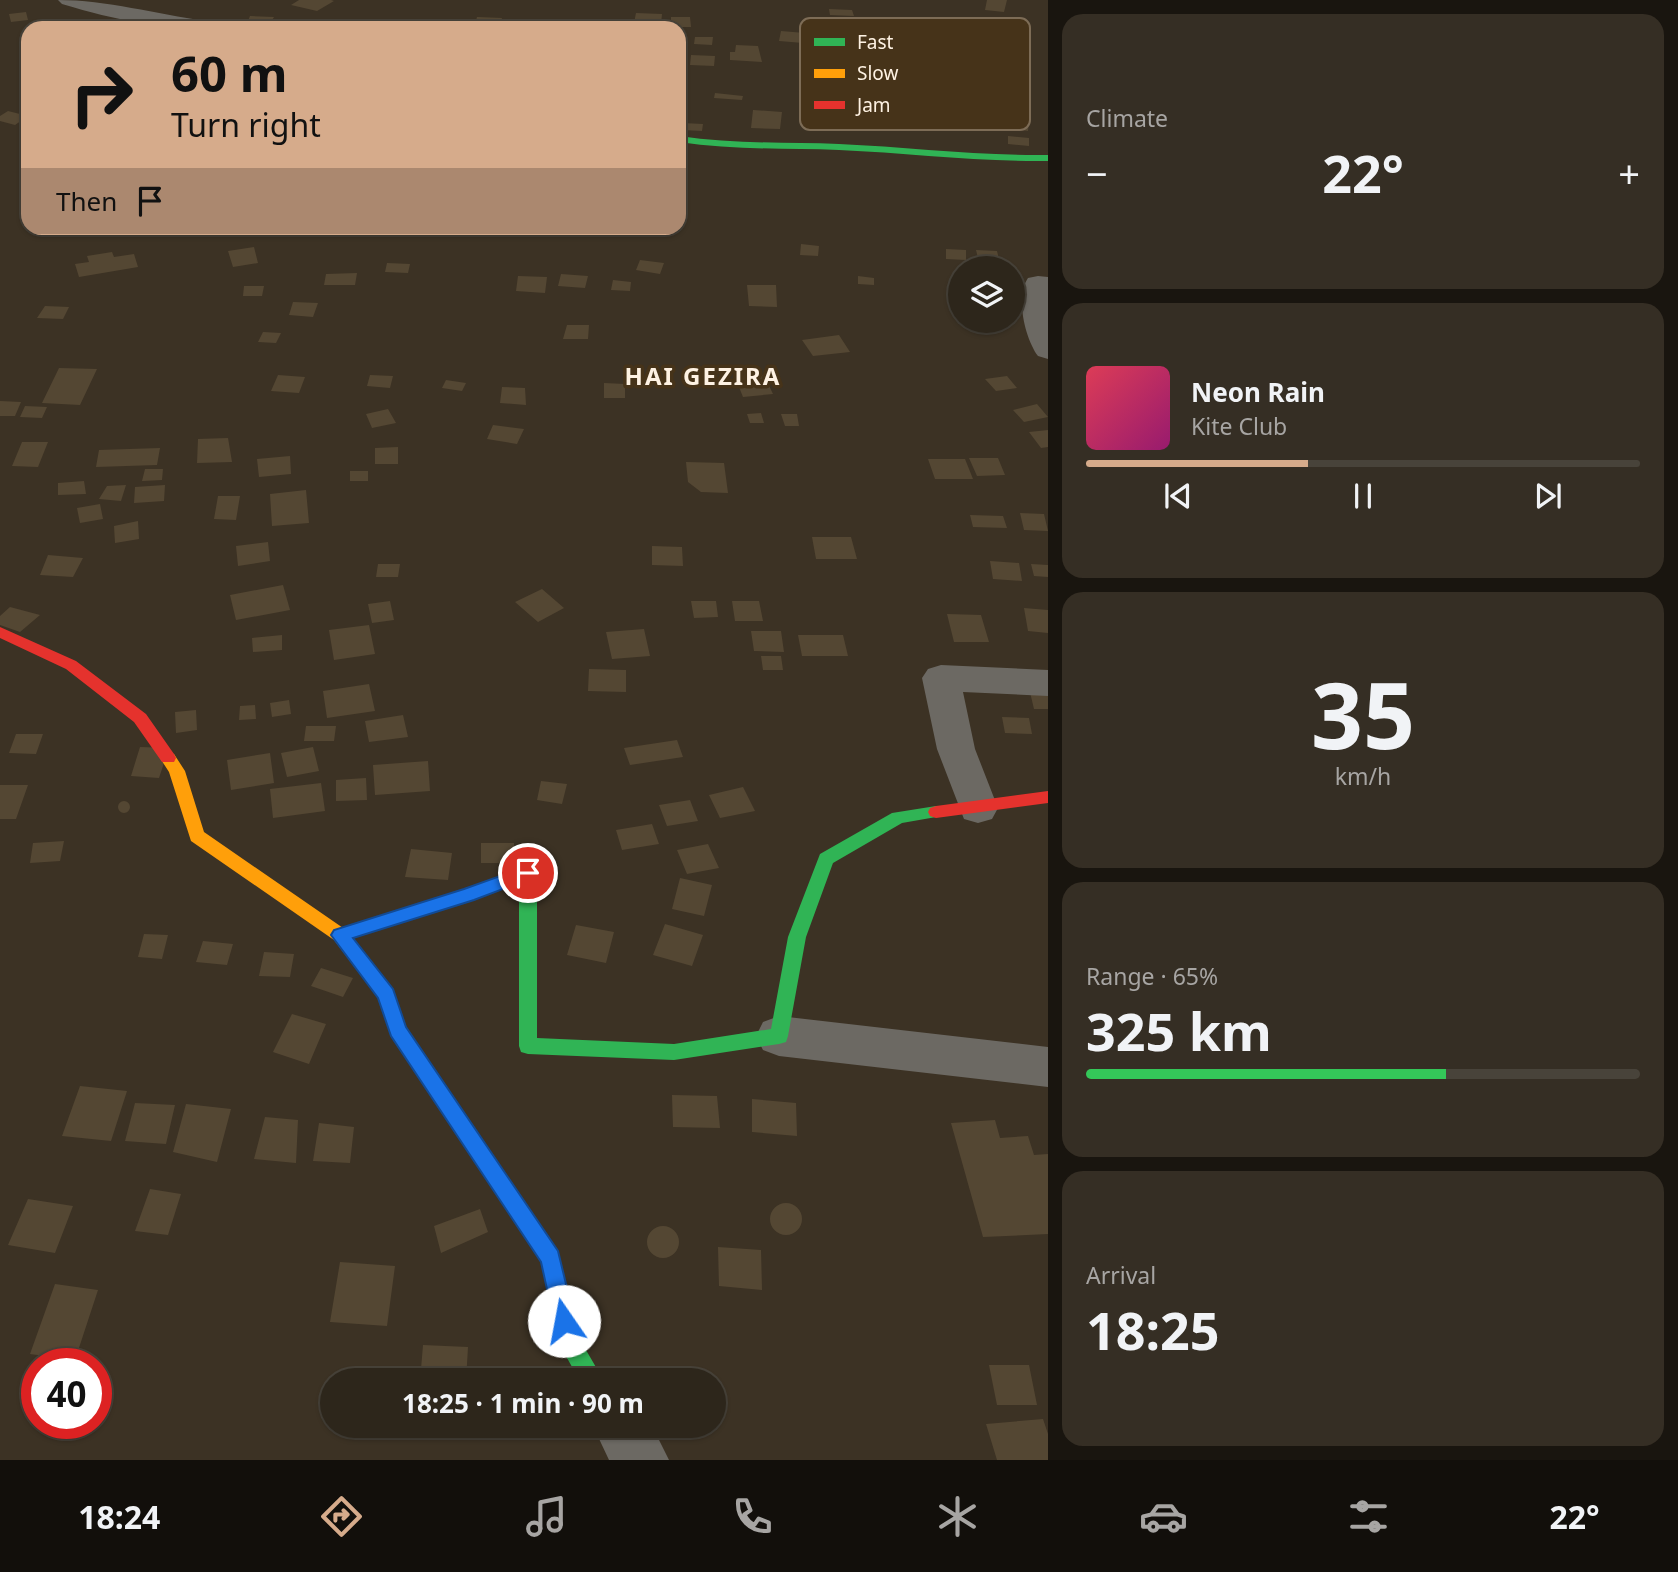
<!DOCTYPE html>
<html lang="en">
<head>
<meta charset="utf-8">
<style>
  :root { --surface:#2d261b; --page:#352e24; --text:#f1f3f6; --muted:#a7a5a3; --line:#48433a; --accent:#d6ab8b }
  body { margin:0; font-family:"Noto Sans",sans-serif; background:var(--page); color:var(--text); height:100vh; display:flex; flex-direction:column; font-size:26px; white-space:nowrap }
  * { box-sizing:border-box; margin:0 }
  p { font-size:23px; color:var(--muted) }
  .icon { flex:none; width:38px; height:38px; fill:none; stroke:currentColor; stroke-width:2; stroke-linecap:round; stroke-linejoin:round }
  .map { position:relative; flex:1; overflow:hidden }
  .drawer { display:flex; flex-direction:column; gap:14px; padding:14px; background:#19150f; width:630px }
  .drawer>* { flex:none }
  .hud { position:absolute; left:21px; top:21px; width:665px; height:214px; border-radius:21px; box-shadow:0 2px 5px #0004,0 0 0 2px var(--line); background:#d6ab8b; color:#111; overflow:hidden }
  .controls { position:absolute; left:948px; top:256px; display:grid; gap:14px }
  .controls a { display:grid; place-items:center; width:77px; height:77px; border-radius:50%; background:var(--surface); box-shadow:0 2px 5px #0004,0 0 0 2px var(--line); font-size:35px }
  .speed { position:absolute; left:21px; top:1348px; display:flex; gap:14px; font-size:35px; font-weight:700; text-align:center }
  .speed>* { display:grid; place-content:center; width:91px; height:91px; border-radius:50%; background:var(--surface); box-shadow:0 2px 5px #0004,0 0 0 2px var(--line); line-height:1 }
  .speed .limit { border:10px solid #d22; background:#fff; color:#111 }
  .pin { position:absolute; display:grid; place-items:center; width:60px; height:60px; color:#fff; margin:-30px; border:4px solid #fff; border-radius:50%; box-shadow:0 2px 7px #0007 }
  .me { position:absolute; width:77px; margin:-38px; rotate:348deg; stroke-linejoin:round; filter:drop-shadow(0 0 5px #0008) }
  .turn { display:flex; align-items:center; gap:24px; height:147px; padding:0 35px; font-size:32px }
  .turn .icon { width:91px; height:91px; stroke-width:2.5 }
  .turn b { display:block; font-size:49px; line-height:60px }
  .then { display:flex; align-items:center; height:66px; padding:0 35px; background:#0003; gap:14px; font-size:26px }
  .big { font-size:52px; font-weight:700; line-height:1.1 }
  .drawer .widget { flex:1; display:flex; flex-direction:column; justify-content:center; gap:10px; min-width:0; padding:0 24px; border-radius:21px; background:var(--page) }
  .drawer .dial { align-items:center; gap:0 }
  .dial b { font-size:91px; line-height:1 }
  .song { display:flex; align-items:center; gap:21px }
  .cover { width:84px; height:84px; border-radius:10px; background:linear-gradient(135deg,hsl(350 70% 55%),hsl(320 70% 35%)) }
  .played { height:7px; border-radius:4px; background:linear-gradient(90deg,var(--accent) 40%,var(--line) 40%) }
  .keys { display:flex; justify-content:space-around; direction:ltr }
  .heat { display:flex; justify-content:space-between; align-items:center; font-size:38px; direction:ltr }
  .charge { height:10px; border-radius:5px; background:linear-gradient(90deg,#34c759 65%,var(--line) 0) }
  .trip { position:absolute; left:320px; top:1368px; width:406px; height:70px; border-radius:35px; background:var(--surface); box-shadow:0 2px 5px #0004,0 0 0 2px var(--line); font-weight:700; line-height:70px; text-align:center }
  .tab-bar { display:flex; height:112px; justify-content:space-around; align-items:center; background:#120f0b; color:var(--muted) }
  .tab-bar .icon { width:49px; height:49px }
  .tab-bar .current { color:var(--accent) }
  .tab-bar b { font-size:32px; color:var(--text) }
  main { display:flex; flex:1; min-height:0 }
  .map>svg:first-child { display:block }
  .building { fill:#544733 }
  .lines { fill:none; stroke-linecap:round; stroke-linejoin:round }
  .street { fill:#6c6963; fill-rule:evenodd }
  .fast { fill:#30b455; fill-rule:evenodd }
  .slow { fill:#ff9f0a; fill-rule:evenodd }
  .jam { fill:#e5322d; fill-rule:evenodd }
  .route { fill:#1a73e8; stroke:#114b97; stroke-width:2 }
  .labels { text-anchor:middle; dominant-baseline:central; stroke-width:7; stroke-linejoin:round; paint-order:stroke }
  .far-district-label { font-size:24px; font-weight:bold; letter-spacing:2px; fill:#fef2e3; stroke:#463319 }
  .key { fill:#463319; stroke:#7d6c56; stroke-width:2 }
  .key-label { font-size:19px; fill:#fef2e3 }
</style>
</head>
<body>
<main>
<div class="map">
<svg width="1048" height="1460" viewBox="0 0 1048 1460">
  <rect width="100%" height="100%" fill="#3c3224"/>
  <!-- building -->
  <path class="building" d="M299,0h32l3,1 -17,10 -26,-6z
    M987,0h20l-3,12 -19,-2z
    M829,9l23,1 2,6 -24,-1z
    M26,12l2,8 -17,2 -2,-8z
    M636,13l26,1 -1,10 -27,-1z
    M250,16l24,1 -4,7 -23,-1z
    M477,17l25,1 -3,10h-25z
    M671,17h19l1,10h-20z
    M781,31l36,3 -2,10 -36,-3z
    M695,37h18l-1,8 -18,-1z
    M736,45l22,1 4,16 -32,-2v-8h5z
    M691,55l24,1 -1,10 -24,-1z
    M715,93l28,3 -1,4 -28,-2z
    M753,110l29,2 -2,17 -29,-1z
    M8,111l20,5 -13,9 -15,-4v-5z
    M1009,120l20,2 -1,9 -20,-3z
    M683,123l20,1 -1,7 -20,-1z
    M1008,136l21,2v8l-21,-2z
    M801,244l18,2 -1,10 -18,-1z
    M254,247l4,16 -25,4 -5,-16z
    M946,249l20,1v10l-20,-1z
    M976,250l21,1 3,12 -21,-1z
    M112,252l2,5 20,-3 4,13 -59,10 -4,-13 14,-2 -2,-6z
    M640,260l24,3 -4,11 -24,-4z
    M387,263l23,1 -2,9 -23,-1z
    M357,273l-2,12h-31l2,-11z
    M561,274l27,2 -3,12 -27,-2z
    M518,276l29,1 -2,16 -29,-2z
    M858,276l16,2v7l-16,-1z
    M613,280l18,2 -1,9 -19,-1z
    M747,285h29l1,22 -28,-1z
    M244,286h20l-2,10h-19z
    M293,302l25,1 -5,14 -24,-2z
    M45,306l24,1 -6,12 -26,-1z
    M567,325h22l-1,14h-25z
    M263,332l18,1 -5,10 -18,-1z
    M839,335l11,17 -37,4 -11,-16z
    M59,368l38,1 -17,36 -38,-2z
    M278,375l27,2 -6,16 -28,-2z
    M370,375l23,1 -3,12 -23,-2z
    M764,375l9,19 -30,3 -8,-20z
    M1007,376l10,12 -21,3 -11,-12z
    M446,380l20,3 -4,8 -20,-3z
    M604,383l21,1v14h-21z
    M502,387l23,1 1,17 -26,-2z
    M0,401l21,1 -6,14h-15z
    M1037,404l11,13 -24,5 -11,-12z
    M25,406l22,1 -5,11 -22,-1z
    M388,409l8,14 -24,5 -6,-14z
    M761,413l3,10h-14l-3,-9z
    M781,414h16l2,12h-14z
    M493,425l31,4 -7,15 -30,-5z
    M1048,430v17l-7,1 -12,-16z
    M228,438l4,24 -35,1 1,-24z
    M22,442h26l-10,25 -26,-1z
    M398,447v17h-23v-16z
    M160,448l-3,17 -61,2 3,-17z
    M290,456l1,18 -32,3 -2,-18z
    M969,458h29l7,17 -28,1z
    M928,459h37l8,20h-38z
    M686,462l38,1 4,30 -27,-1 -13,-10z
    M145,469h18l-1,11 -20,1z
    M350,471h18v10h-18z
    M84,481l2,13 -28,1v-12z
    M126,485l-5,16 -22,-2 8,-13z
    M165,485l-1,16 -30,2 1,-16z
    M306,490l3,33 -37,3 -2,-32z
    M218,496h22l-4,24 -22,-1z
    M100,504l3,15 -23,4 -3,-15z
    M1020,513l24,1 4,17 -24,-1z
    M970,515l33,1 4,12 -34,-1z
    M138,521l1,18 -24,4 -1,-17z
    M812,537h39l6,22h-41z
    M268,542l2,19 -32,5 -2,-20z
    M652,546l30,1 1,19 -31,-1z
    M48,555l35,3 -10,19 -33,-2z
    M990,561l29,2 3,18 -29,-2z
    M378,564h22l-2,13h-22z
    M1031,564l17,1v12l-14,-1z
    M283,585l7,25 -54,10 -6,-25z
    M542,589l22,19 -26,14 -23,-20z
    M390,601l4,19 -22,3 -4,-19z
    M691,601h25l2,16 -24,1z
    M732,601h27l4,20h-28z
    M10,607l30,8 -20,17 -20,-7v-9z
    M1024,608l24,2v23l-20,-2z
    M947,614l34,1 8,27h-35z
    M369,625l6,29 -41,6 -5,-30z
    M644,629l6,27 -38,3 -6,-27z
    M751,631h30l3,21 -30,-1z
    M282,635v15l-29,2 -1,-14z
    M798,635h45l5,21h-46z
    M761,656h20l2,14h-20z
    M589,669l37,1v22l-38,-1z
    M369,684l6,27 -48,7 -4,-27z
    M1029,688h19v21h-14z
    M289,700l2,14 -19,3 -2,-14z
    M255,705l1,14 -17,1 1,-14z
    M196,710l1,20 -21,3 -1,-21z
    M403,715l5,22 -39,5 -4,-21z
    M1002,717l27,1 3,16 -27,-1z
    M306,726h30l-2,15h-30z
    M16,734h27l-7,20 -27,-1z
    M677,740l6,17 -53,8 -6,-17z
    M140,747l29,1 -10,30 -28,-2z
    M313,747l6,24 -32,6 -6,-24z
    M270,753l4,30 -43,7 -4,-30z
    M428,761l2,30 -55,4 -2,-30z
    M366,778l1,22 -31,1v-21z
    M541,781l26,3 -5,20 -25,-4z
    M321,783l4,28 -52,7 -3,-29z
    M0,785h28l-12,34h-16z
    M743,787l12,24 -35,7 -11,-23z
    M690,800l8,21 -31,5 -8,-21z
    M118 807a6 6 0 1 1 12 0a6 6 0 1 1-12 0Z
    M652,824l7,20 -37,6 -6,-20z
    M64,841l-4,20 -30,2 3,-20z
    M481,843h33l1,20h-34z
    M708,844l11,24 -32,6 -10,-24z
    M411,849l41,4 -4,27 -43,-3z
    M680,878l32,7 -8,31 -32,-7z
    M665,924l38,11 -11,31 -39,-11z
    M576,925l38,7 -8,31 -39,-8z
    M144,934l24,1 -6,24 -24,-2z
    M203,941l30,3 -6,21 -31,-3z
    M264,952l30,2 -4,23 -31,-1z
    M321,968l32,10 -10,19 -32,-11z
    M292,1014l34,10 -17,40 -36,-12z
    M80,1086l47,5 -16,50 -49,-5z
    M672,1095l45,1 3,32 -47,-1z
    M752,1099l44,4 1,33 -45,-4z
    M135,1103l40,2 -9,39 -41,-3z
    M186,1104l45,5 -14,53 -44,-10z
    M265,1117l33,3 -2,43 -42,-4z
    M995,1120l5,18 28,-2 6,19 14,-1v80l-65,3 -32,-114z
    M319,1123l35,4 -4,36 -37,-2z
    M150,1189l31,5 -13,41 -33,-4z
    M28,1199l45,7 -18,47 -47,-8z
    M770 1219a16 16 0 1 1 32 0a16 16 0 1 1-32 0Z
    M480,1209l8,23 -47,21 -7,-27z
    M647 1242a16 16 0 1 1 32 0a16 16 0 1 1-32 0Z
    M718,1247l43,3 1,40 -43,-4z
    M340,1262l55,4 -8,60 -57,-4z
    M55,1284l43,6 -23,70 -45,-6z
    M423,1345l45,2 -2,34h-46z
    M989,1365h40l8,40h-40z
    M1043,1419l5,15v26h-51l-11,-36z"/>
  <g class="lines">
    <!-- street -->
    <path class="street" d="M58,0c48,0 99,14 147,21l8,2 3,5c-60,0 -97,-7 -154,-24z
      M1038,276l10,1v82l-10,-3c-13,-18 -23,-59 -10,-78z
      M941,665l107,5v26l-85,-4 12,57 23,59 -6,11 -14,4 -14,-4 -27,-70 -15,-71 6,-9z
      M779,1016l269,31v40l-269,-31 -16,-6 -7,-14 7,-14z
      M593,1426h59l17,34h-60z"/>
    <!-- fast -->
    <path class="fast" d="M679,136c53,8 107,6 160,8 70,3 139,12 209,11v6c-70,1 -139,-8 -209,-11 -53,-2 -107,0 -160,-8z
      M936,806l6,2 2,4 -2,4 -40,7 -69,40 -27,74 -18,99 -2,6 -7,2 -105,16 -146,-6 -7,-2 -2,-6v-163l-179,59 -6,-2 -3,-5 3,-5 130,-41 64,-23 6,2 3,5v165l137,6 97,-15 17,-92 32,-83 72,-41z
      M367,963c21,7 32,44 39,64l152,224 21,87 25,43h-24l-22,-39 -17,-80 -150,-226 -13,-38 -20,-28 3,-5z"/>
    <!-- slow -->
    <path class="slow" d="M168,752l6,2 11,17 19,61 142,98 27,35 3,5 -3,5 -6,2 -6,-2 -27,-35 -143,-99 -22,-69 -9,-14z"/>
    <!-- jam -->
    <path class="jam" d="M0,627l76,34 70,53 28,40 2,4 -2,4h-12l-28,-40 -68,-53 -66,-31z
      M1048,791v12l-112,15 -6,-2 -2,-4 2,-4 6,-2z"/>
  </g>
  <!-- route -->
  <path class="route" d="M528,866l6,2 2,5 -2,4 -60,23 -121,38 40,51 13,38 152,224 17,70 -3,7 -8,3 -7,-3 -3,-7 -13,-59 -150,-226 -13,-38 -47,-63 3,-5 130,-41z"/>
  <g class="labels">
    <!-- far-district labels -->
    <g class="far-district-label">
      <text x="703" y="375">HAI GEZIRA</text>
    </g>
  </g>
  <!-- legend -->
  <rect x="800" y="18" width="230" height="112" rx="10" class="key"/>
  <rect x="814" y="38" width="31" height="8" fill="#30b455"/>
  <rect x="814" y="69" width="31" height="9" fill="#ff9f0a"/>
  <rect x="814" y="101" width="31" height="8" fill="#e5322d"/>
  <g class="key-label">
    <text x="857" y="49">Fast</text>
    <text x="857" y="80">Slow</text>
    <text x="857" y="112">Jam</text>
  </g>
</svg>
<div class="controls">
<a><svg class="icon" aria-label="layers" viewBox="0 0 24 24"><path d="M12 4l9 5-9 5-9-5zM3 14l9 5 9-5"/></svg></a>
</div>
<div class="speed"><div class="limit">40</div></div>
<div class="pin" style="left:528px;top:873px;background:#d93025"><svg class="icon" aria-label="arrive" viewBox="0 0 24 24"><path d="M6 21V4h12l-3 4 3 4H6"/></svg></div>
<svg class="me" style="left:564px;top:1321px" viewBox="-20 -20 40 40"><circle r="19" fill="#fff"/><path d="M0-13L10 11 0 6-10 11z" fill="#1a73e8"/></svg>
<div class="trip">18:25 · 1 min · 90 m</div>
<div class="hud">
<div class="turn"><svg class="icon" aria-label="right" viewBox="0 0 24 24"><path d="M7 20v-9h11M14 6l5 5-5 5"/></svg><div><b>60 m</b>Turn right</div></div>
<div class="then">Then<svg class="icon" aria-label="arrive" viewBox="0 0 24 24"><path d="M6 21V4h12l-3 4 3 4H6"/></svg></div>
</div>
</div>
<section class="drawer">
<div class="widget"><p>Climate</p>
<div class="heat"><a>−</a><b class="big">22°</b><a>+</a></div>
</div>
<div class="widget">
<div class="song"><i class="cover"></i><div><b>Neon Rain</b><p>Kite Club</p></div></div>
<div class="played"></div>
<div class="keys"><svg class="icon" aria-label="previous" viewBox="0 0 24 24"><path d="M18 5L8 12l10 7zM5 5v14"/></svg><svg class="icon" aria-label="pause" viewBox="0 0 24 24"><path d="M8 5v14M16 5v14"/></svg><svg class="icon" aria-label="next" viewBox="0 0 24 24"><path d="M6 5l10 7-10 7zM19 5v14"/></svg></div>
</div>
<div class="widget dial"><b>35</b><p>km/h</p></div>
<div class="widget"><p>Range · 65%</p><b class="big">325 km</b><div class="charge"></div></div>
<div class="widget"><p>Arrival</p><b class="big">18:25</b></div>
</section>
</main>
<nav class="tab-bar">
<b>18:24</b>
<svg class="icon current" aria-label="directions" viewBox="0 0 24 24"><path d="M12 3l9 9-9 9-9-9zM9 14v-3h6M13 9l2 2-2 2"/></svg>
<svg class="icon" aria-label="music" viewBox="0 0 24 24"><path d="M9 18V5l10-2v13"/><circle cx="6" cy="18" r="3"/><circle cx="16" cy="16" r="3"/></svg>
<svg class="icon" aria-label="phone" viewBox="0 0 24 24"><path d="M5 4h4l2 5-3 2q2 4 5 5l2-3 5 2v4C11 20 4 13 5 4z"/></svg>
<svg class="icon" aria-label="climate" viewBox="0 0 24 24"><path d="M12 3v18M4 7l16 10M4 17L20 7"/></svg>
<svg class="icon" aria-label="car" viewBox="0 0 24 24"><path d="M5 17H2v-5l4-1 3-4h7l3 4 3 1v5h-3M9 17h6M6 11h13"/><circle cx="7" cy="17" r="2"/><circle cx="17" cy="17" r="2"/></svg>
<svg class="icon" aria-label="filters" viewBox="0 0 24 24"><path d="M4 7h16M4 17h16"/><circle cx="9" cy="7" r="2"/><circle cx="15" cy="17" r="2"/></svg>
<b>22°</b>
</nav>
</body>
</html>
